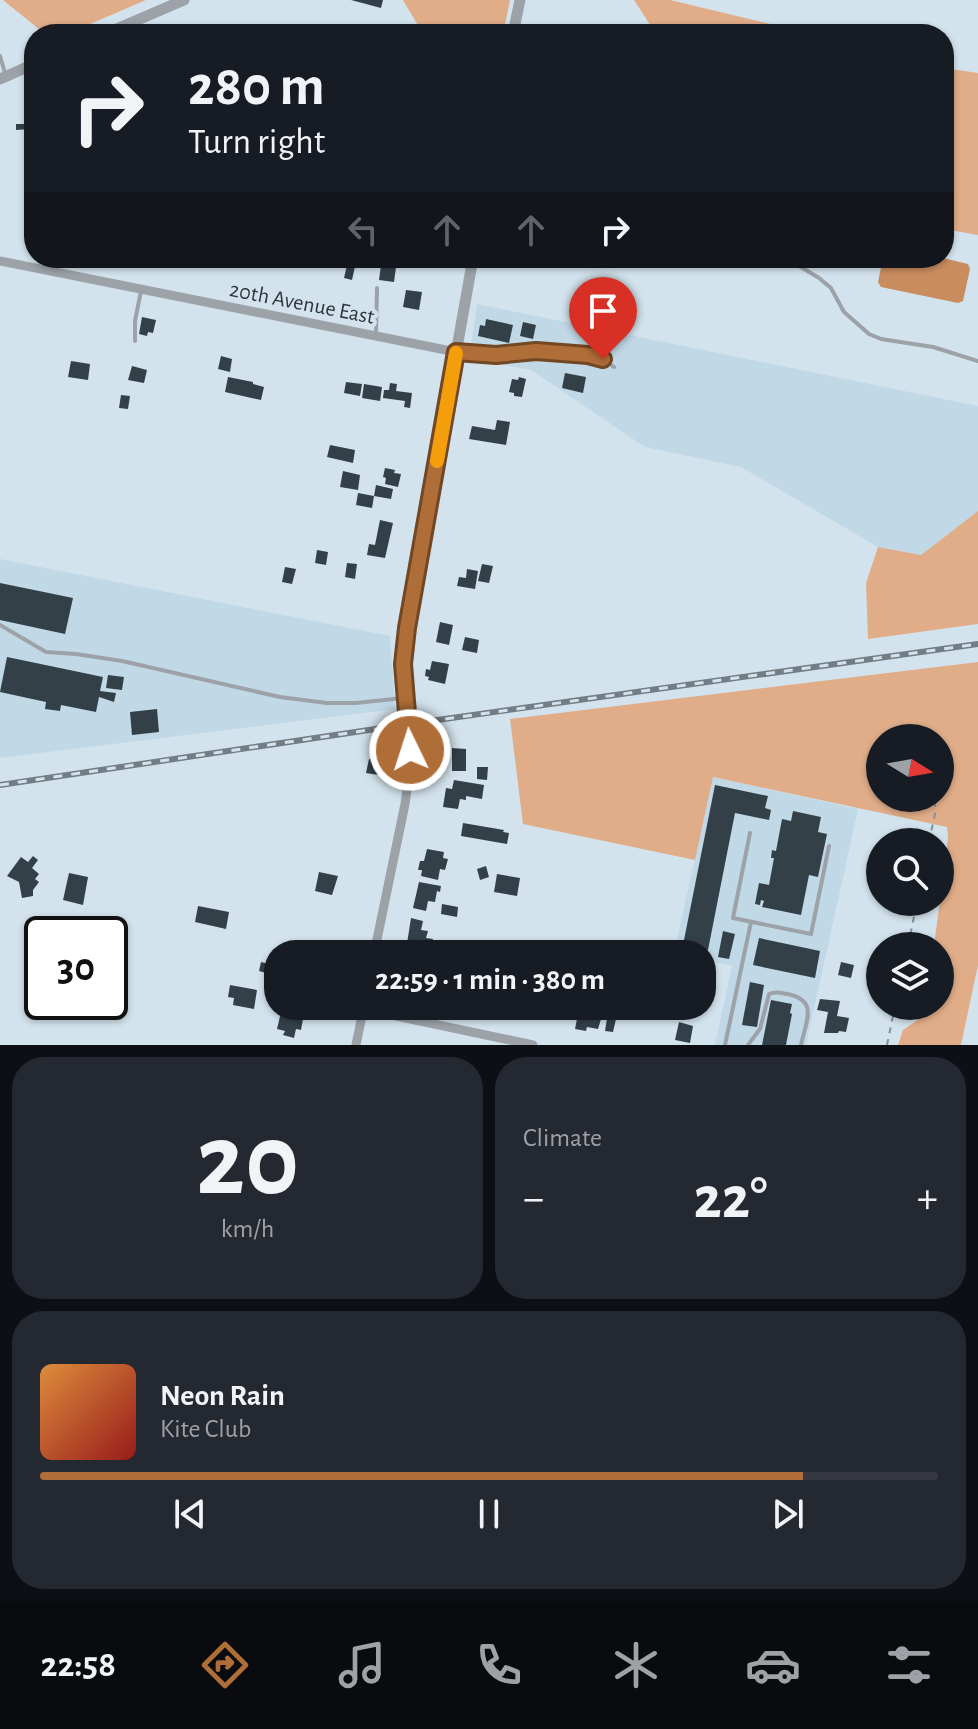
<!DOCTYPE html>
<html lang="en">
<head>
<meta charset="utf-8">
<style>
  :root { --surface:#171b24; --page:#242831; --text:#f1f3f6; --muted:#9ea1a6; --line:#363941; --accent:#af6d38 }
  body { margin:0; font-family:"Alegreya Sans",sans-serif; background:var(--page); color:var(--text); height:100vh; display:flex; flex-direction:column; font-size:30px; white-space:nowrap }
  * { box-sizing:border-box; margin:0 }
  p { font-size:26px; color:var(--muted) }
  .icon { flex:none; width:44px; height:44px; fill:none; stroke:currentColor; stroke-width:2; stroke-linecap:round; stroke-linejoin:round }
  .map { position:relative; height:1045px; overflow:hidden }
  .side { display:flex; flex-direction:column; gap:12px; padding:12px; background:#0d0f14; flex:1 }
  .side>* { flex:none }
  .banner { position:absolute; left:24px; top:24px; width:930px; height:244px; border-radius:32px; box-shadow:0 2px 6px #0004; background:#171b24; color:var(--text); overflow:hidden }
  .needle { width:52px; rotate:101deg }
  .buttons { position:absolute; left:866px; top:724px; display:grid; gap:16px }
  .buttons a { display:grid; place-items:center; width:88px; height:88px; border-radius:50%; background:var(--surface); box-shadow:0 2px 6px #0004; font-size:40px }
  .speed { position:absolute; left:24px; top:916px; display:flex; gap:16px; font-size:40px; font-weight:700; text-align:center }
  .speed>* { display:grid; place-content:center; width:104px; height:104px; border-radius:50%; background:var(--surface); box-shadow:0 2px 6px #0004; line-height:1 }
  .speed .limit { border:4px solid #111; border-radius:12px; background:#fff; color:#111 }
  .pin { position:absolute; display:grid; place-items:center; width:68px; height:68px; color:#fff; margin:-82px -34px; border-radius:50% 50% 50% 0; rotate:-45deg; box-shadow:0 0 8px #0007 }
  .pin .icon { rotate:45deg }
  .me { position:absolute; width:88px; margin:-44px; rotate:356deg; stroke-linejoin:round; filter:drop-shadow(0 0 6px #0008) }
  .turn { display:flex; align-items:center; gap:28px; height:168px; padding:0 32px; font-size:36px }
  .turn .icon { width:104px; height:104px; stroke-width:2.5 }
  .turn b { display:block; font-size:56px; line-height:68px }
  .lanes { display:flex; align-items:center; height:76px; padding:0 32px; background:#0003; justify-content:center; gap:40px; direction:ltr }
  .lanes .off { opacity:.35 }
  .big { font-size:60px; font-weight:700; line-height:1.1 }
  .side .card { flex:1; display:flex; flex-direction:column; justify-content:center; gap:12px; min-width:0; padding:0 28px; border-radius:32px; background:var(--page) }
  .side .dial { align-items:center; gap:0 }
  .dial b { font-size:104px; line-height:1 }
  .song { display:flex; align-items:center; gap:24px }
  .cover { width:96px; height:96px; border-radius:12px; background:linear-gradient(135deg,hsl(30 70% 55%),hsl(0 70% 35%)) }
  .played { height:8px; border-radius:4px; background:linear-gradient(90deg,var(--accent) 85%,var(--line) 85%) }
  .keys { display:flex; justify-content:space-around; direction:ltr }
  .heat { display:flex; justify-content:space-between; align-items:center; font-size:44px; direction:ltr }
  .side .tiles { flex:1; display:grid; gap:12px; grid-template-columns:1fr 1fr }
  .card:last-child { grid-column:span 2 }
  .trip { position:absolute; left:264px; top:940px; width:452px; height:80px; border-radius:32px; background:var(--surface); box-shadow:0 2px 6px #0004; font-weight:700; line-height:80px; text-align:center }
  .menu { display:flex; height:128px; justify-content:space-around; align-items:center; background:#090b0e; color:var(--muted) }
  .menu .icon { width:56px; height:56px }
  .menu .active { color:var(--accent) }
  .menu b { font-size:36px; color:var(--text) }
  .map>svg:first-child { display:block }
  .built { fill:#c1d8e6 }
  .green { fill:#e0ad88; fill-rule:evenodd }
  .water { fill:#c88c5e }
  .building { fill:#334048 }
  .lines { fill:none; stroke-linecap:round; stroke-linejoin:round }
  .path { stroke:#859198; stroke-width:2; stroke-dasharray:6 6; stroke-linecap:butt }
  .service { stroke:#9ca2a7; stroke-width:4 }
  .minor { stroke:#9ca2a7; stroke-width:9 }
  .tertiary { stroke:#9ca2a7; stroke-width:11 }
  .rail-casing { stroke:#737d84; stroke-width:6 }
  .rail { stroke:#d3e3ed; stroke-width:3; stroke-dasharray:9; stroke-linecap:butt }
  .route-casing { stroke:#724724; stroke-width:20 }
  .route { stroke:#af6d38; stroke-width:14 }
  .slow { stroke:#f59e0b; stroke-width:14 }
  .labels { text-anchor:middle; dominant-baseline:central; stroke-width:8; stroke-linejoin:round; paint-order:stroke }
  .street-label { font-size:22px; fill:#2e3438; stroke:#d3e3ed }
</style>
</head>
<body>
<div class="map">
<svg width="978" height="1045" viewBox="0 0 978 1045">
  <rect width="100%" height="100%" fill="#d3e3ed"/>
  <!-- built -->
  <path class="built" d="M477,304l501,102v105l-57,44 -43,-8 -137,-80 -96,-20 -114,-77 -62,-11z
    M0,559l390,77 5,73 -395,49z
    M713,777l145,32 -52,236h-91l17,-79 -30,-7v-5l-28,-1z"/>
  <!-- green -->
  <path class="green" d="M3,0h143l-79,34h-22z
    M403,0h107l-7,34h-83l-1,-7z
    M634,0h36l125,30 5,4h-144z
    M944,68l34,5v162l-34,-6z
    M978,511v113l-110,15 -2,-56 12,-36 43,8z
    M978,662v303l-17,80h-63l5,-15 19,-13 4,-11h14v-60h-6l14,-109 -1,-10 -234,-50 -18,83 -172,-36 -13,-105zM940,738v60h-60v-60z"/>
  <!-- water -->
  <path class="water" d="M883,258h60l25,6 2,5 -7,32 -5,2 -77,-16 -3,-5z"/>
  <!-- building -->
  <path class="building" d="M351,0h32l-2,8z
    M557,24l17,4 -1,6h-18z
    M24,111h10v11h-4v7l-14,1v-6h9z
    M26,144h8v19l-5,-1v-5l-4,-1z
    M345,258h12l-5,22 -8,-2 3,-13 -3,-1z
    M381,265l15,2 -2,15 -15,-2z
    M406,290l16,2 -3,18 -16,-3z
    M142,317l14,3 -3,13 -5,-1 -1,4 -8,-2z
    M486,319l27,6 -4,18 -31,-7 2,-11 5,1z
    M523,322l13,3 -3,14 -13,-3z
    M221,356l11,3 -2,13 -12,-3z
    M71,361l19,3 -2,16 -20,-3z
    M132,366l15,4 -3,13 -16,-3z
    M565,373l21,4 -3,16 -21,-5z
    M228,377l25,5v2l11,3 -3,13 -36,-8z
    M519,377l7,2 -4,18 -8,-1v-3l-5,-1 3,-13 6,1z
    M346,382l16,2 -2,12 -16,-3z
    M390,383l7,1 -1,7 16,2 -2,15 -6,-1 1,-6 -22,-3 1,-8h5z
    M364,384l18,3 -2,14 -18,-3z
    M121,395l9,1 -2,13 -9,-1z
    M497,420l13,2 -4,23 -37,-6 3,-13 23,4z
    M330,445l25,5 -2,13 -26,-6z
    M385,468l10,2 -1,3 7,1 -3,13 -13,-3 1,-6 -3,-1z
    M343,471l17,4 -2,15 -18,-3z
    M376,485l17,4 -2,10 -17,-3z
    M358,493l16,3 -2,12 -16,-3z
    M380,520l13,3 -8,35 -18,-3 2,-11 6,1z
    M317,550l11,2 -2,13 -11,-2z
    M347,563l10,1 -2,15 -10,-2z
    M482,564l11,2 -4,17 -11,-2z
    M285,567l11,2 -4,15 -10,-2z
    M467,569l11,2 -3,18 -18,-3 2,-9 7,1z
    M0,583l73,15 -8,36 -65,-14z
    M440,622l13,3 -4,20 -13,-3z
    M465,637l14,3 -2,13 -15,-3z
    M7,657l96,20 -3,14 16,2 -2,9 -15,-5 -3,15 -35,-7 -1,6 -15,-2 1,-7 -46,-10z
    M432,661l17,3 -4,20 -17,-4 1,-3 -4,-1 1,-7 4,1z
    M108,675l16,2 -2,13 -16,-2z
    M157,709l2,23 -27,3 -2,-23z
    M452,748l14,1v22h-14z
    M369,759l18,3 -2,14 -19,-3z
    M477,767h11l-1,13 -10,-1z
    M454,780l30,5 -2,14 -16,-3v4l-6,-1 -2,10 -15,-2 3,-19 6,1z
    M715,785l53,11 -3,12 6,2 -2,10 -34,-7 -27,137 -25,-5z
    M793,811l28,6 -3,15 9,2 -9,43 -9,-2 -8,40 -39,-8 2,-6 -3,-1 -1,5 -5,-1 4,-21 10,2 5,-27h-3l1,-8 4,1 6,-32 9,2z
    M463,823l41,7 -1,2 6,1 -2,11 -46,-8z
    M427,849l17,3 -1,6 5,1 -3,11 -5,-1 -2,11 -17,-4 1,-6h-4l2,-9h4z
    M33,856l5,4 -6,8 7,6 -4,5 4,3 -6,8v6l-11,2 -3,-16 -12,-6 14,-19 7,5z
    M486,866l3,11 -9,3 -3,-11z
    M319,872l19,4 -6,19 -17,-4z
    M69,873l19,4 -5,28 -20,-5z
    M497,874l23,4 -3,18 -23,-4z
    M419,882l22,4 -1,6 -3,-1 -2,11 -7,-1 -2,10 -13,-3z
    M442,904l16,3 -1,10 -16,-3z
    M198,906l31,6 -3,17 -31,-7z
    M411,918l12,3 -2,9 7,1 -2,7 7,1 -3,15 -24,-4z
    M723,931l12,3 -6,25 -11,-2z
    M759,938l61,13 -5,27 -62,-13z
    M261,962l12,3 -3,9 -11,-3z
    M841,962l13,3 -3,13 -13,-3z
    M750,982l14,3 -7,42 -15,-2z
    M230,985l27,5 -3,19 -21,-4 1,-7 -6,-1z
    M820,999l20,2 -3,15 12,2 -3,14 -7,-1 -1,2h-14l4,-21 -11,-2z
    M771,1000l21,4 -2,9 2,1 -6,31h-24z
    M275,1003h3v3h19l-1,5 3,1 -1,6 5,1 -2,11 -5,-1 -2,9 -11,-3 2,-4 -8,-2 4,-17 -8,-2z
    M578,1014l23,5 -3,10 -11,-2 -1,4 -11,-2z
    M607,1018l9,1 -3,13 -8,-1z
    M679,1022l14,4 -3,17 -15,-3z"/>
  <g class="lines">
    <!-- path -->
    <path class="path" d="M940,759h1
      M929,842l6,-28v-16
      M908,946l9,-44
      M887,1045l8,-39"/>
    <!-- service -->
    <path class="service" d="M0,56l5,17
      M786,258l33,20 12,10 13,24 25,22 12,5 52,8 45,14
      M376,334l1,-46
      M135,341v-20l6,-30
      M459,352l37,3 40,-4 42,3 25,5 11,8
      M0,625l46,27 30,2 46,7 158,36 47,6h29l47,-5
      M750,833l-17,85 78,16 18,-88
      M725,1045l26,-123
      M748,1045l12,-16 9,-35c7,-3 11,-1 18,0 32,6 19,27 14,51"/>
    <!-- minor -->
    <path class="minor" d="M0,261l456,91
      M374,954l31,-150 5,-37 -2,-50
      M363,1009l170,36
      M356,1045l8,-39"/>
    <!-- tertiary -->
    <path class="tertiary" d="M105,34l79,-34
      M513,34l7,-34
      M0,79l34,-15
      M408,717l-5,-53 4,-36 66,-370"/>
    <!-- rail casing -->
    <g class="rail-casing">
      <path id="rail" d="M0,785l409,-61 569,-80"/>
    </g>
    <!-- rail -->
    <use href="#rail" class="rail"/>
  </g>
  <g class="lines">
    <!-- route casing -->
    <g class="route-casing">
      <path id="route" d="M410,750l-7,-86 4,-36 49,-276 40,3 40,-4 52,4 15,4"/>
    </g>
    <!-- route -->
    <use href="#route" class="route"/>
    <!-- slow -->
    <path class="slow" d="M437,461l19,-108"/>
  </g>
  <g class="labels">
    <!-- street labels -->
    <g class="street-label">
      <text transform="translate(302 303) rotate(11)">20th Avenue East</text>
    </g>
  </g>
</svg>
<div class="buttons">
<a><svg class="needle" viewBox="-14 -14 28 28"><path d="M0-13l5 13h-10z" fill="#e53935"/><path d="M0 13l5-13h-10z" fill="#9ea1a6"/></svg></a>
<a><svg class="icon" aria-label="search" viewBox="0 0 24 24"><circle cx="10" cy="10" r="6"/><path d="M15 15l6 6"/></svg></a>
<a><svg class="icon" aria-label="layers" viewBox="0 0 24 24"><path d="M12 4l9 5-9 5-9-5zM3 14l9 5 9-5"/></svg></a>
</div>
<div class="speed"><div class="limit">30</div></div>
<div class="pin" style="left:603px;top:359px;background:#d93025"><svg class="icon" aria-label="arrive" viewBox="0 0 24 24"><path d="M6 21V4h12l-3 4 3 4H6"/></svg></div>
<svg class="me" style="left:410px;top:750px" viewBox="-20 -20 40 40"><circle r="17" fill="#af6d38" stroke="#fff" stroke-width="3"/><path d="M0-11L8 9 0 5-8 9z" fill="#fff"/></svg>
<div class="trip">22:59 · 1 min · 380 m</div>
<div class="banner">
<div class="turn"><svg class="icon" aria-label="right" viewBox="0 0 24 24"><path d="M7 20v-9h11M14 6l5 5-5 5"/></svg><div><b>280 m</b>Turn right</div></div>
<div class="lanes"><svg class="icon off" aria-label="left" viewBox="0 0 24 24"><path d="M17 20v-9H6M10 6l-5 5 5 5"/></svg><svg class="icon off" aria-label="ahead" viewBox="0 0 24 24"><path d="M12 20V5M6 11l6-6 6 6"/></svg><svg class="icon off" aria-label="ahead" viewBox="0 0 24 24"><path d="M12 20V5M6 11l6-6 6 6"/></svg><svg class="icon" aria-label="right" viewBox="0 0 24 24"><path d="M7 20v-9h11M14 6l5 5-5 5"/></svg></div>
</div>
</div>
<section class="side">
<div class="tiles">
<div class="card dial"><b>20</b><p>km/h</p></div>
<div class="card"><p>Climate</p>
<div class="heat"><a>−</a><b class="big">22°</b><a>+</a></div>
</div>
<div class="card">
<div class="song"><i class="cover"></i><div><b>Neon Rain</b><p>Kite Club</p></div></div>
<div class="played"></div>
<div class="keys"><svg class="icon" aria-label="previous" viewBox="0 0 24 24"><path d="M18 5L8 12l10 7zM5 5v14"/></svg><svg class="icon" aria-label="pause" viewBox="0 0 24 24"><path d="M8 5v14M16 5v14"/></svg><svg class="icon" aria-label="next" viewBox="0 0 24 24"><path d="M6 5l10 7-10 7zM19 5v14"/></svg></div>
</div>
</div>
</section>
<nav class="menu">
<b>22:58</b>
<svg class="icon active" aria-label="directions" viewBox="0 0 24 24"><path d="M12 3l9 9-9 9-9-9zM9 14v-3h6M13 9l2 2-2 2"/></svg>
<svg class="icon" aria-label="music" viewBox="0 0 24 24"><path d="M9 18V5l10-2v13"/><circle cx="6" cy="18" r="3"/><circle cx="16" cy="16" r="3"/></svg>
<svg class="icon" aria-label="phone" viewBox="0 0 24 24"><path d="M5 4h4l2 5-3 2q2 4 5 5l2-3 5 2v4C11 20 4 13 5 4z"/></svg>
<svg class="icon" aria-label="climate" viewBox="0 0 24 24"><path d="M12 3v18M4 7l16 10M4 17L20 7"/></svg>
<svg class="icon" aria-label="car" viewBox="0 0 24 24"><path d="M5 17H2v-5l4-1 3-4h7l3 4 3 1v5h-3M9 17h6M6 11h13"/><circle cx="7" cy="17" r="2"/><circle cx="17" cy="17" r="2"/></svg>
<svg class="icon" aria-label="filters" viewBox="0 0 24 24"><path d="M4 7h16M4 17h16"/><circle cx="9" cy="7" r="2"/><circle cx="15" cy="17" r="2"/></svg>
</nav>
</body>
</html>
